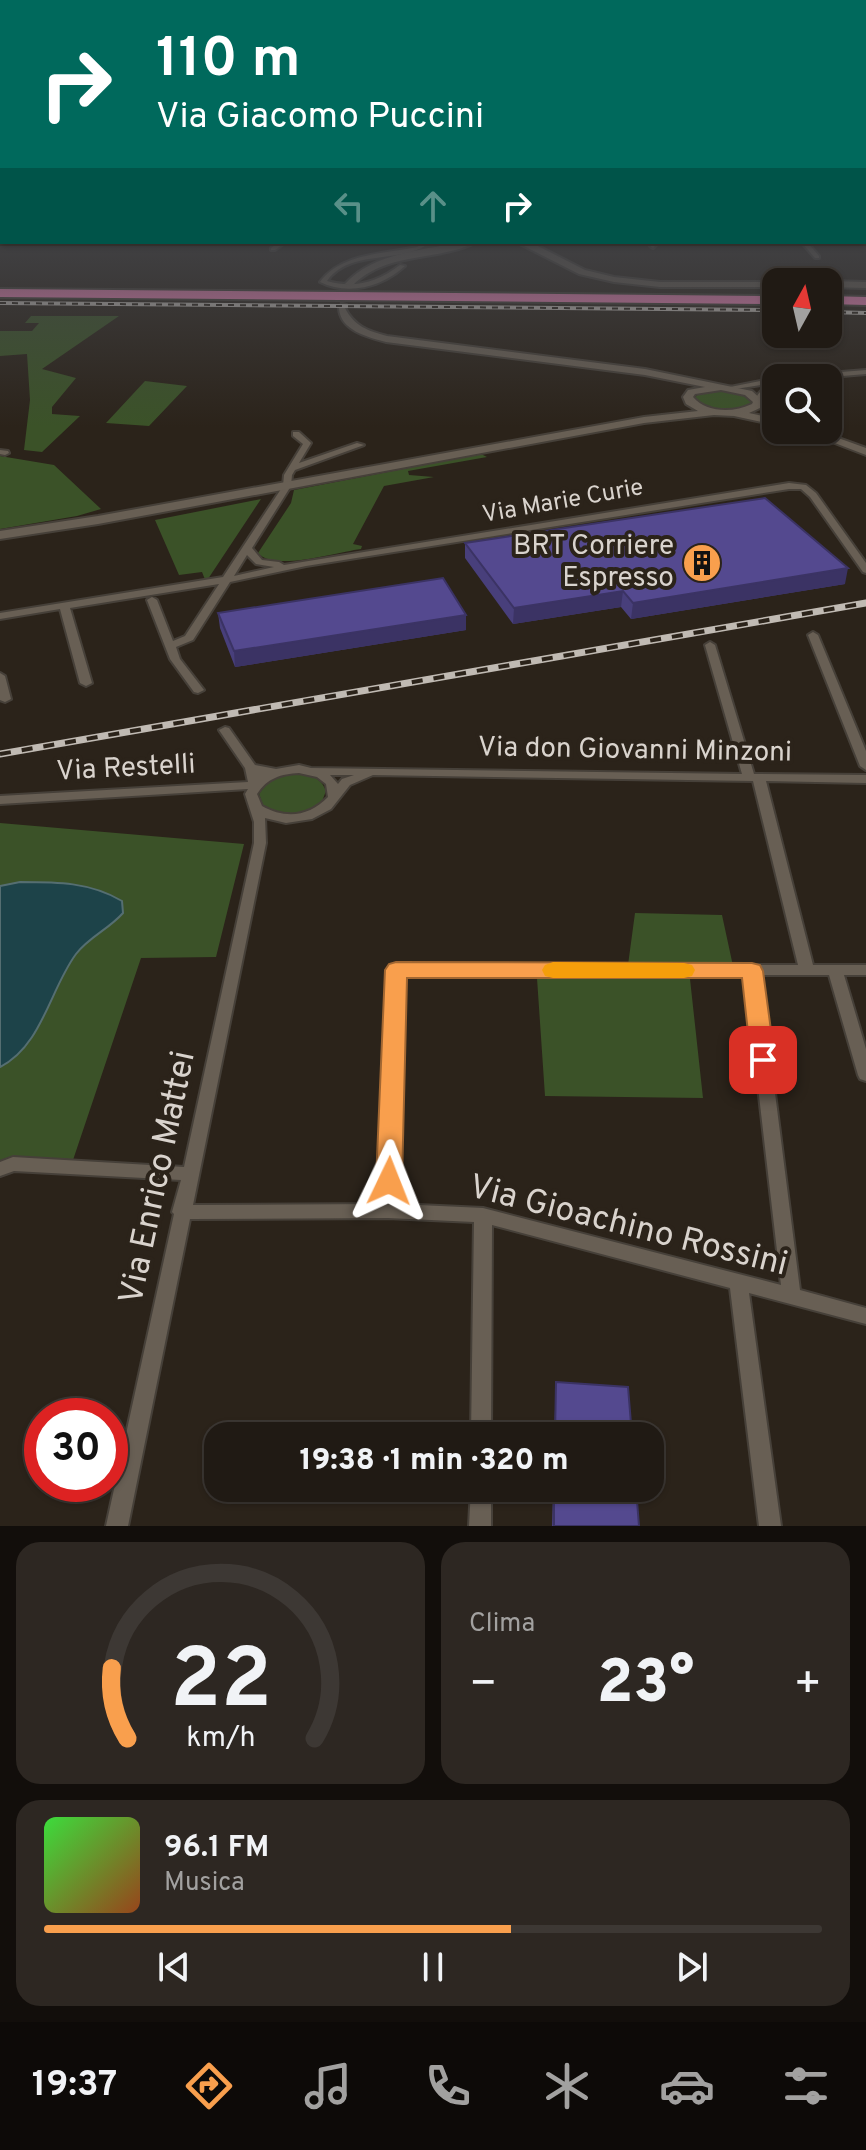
<!DOCTYPE html>
<html lang="it">
<head>
<meta charset="utf-8">
<style>
  :root { --surface:#201a14; --page:#2d2722; --text:#f1f3f6; --muted:#a2a1a0; --line:#3d3834; --accent:#f99f4d }
  body { margin:0; font-family:Overpass,sans-serif; background:var(--page); color:var(--text); height:100vh; display:flex; flex-direction:column; font-size:30px; white-space:nowrap }
  * { box-sizing:border-box; margin:0 }
  p { font-size:26px; color:var(--muted) }
  .icon { flex:none; width:44px; height:44px; fill:none; stroke:currentColor; stroke-width:2; stroke-linecap:round; stroke-linejoin:round }
  .map { position:relative; height:1526px; overflow:hidden }
  .sheet { display:flex; flex-direction:column; gap:16px; padding:16px; background:#120e0b; flex:1 }
  .sheet>* { flex:none }
  .banner { position:absolute; left:0px; top:0px; width:866px; height:244px; box-shadow:0 2px 6px #0004,0 0 0 2px var(--line); background:#00695c; color:#fff; overflow:hidden }
  .needle { width:52px; rotate:8deg }
  .tools { position:absolute; left:762px; top:268px; display:grid; gap:16px }
  .tools a { display:grid; place-items:center; width:80px; height:80px; border-radius:16px; background:var(--surface); box-shadow:0 2px 6px #0004,0 0 0 2px var(--line); font-size:40px }
  .speed { position:absolute; left:24px; top:1398px; display:flex; gap:16px; font-size:40px; font-weight:700; text-align:center }
  .speed>* { display:grid; place-content:center; width:104px; height:104px; border-radius:50%; background:var(--surface); box-shadow:0 2px 6px #0004,0 0 0 2px var(--line); line-height:1 }
  .speed .limit { border:12px solid #d22; background:#fff; color:#111 }
  .pin { position:absolute; display:grid; place-items:center; width:68px; height:68px; color:#fff; margin:-34px; border-radius:16px; box-shadow:0 4px 12px #0006 }
  .me { position:absolute; width:88px; margin:-44px; rotate:2deg; stroke-linejoin:round; filter:drop-shadow(0 0 6px #0008) }
  .turn { display:flex; align-items:center; gap:28px; height:168px; padding:0 24px; font-size:36px }
  .turn .icon { width:104px; height:104px; stroke-width:2.5 }
  .turn b { display:block; font-size:56px; line-height:68px }
  .lanes { display:flex; align-items:center; height:76px; padding:0 24px; background:#0003; justify-content:center; gap:40px; direction:ltr }
  .lanes .off { opacity:.35 }
  .big { font-size:60px; font-weight:800; line-height:1.1 }
  .sheet .card { flex:1; display:flex; flex-direction:column; justify-content:center; gap:12px; min-width:0; padding:0 28px; border-radius:24px; background:var(--page) }
  .sheet .dial { align-items:center; gap:0 }
  .dial svg { height:208px; overflow:visible; fill:none; stroke:var(--line); stroke-width:7; stroke-linecap:round; text-anchor:middle }
  .dial text { fill:var(--text); stroke:none }
  .song { display:flex; align-items:center; gap:24px }
  .cover { width:96px; height:96px; border-radius:12px; background:linear-gradient(135deg,hsl(120 70% 55%),hsl(20 70% 35%)) }
  .played { height:8px; border-radius:4px; background:linear-gradient(90deg,var(--accent) 60%,var(--line) 60%) }
  .keys { display:flex; justify-content:space-around; direction:ltr }
  .heat { display:flex; justify-content:space-between; align-items:center; font-size:44px; direction:ltr }
  .sheet .tiles { flex:1; display:grid; gap:16px; grid-template-columns:1fr 1fr }
  .card:last-child { grid-column:span 2 }
  .trip { position:absolute; left:204px; top:1422px; width:460px; height:80px; border-radius:24px; background:var(--surface); box-shadow:0 2px 6px #0004,0 0 0 2px var(--line); font-weight:800; line-height:80px; text-align:center }
  .dock { display:flex; height:128px; justify-content:space-around; align-items:center; background:#0d0a08; color:var(--muted) }
  .dock .icon { width:56px; height:56px }
  .dock .selected { color:var(--accent) }
  .dock b { font-size:36px; color:var(--text) }
  .map>svg:first-child { display:block }
  .green { fill:#3b5228 }
  .water { fill:#1d4349; stroke:#556e71; stroke-width:2 }
  .lines { fill:none; stroke-linecap:round; stroke-linejoin:round }
  .secondary-tunnel { stroke:#453d35; stroke-width:8; stroke-dasharray:8 4; stroke-linecap:butt }
  .street-casing { stroke:#464039; stroke-width:4 }
  .secondary-casing { stroke:#464039; stroke-width:4 }
  .highway-casing { stroke:#464039; stroke-width:4 }
  .street { fill:#685f54; fill-rule:evenodd }
  .secondary { fill:#685f54; fill-rule:evenodd }
  .highway { fill:#f284ba; fill-rule:evenodd }
  .rail-far1-casing { stroke:#c0bab3; stroke-width:4 }
  .rail-casing { stroke:#c0bab3; stroke-width:7 }
  .rail-far1 { stroke:#2b231a; stroke-width:2; stroke-dasharray:6; stroke-linecap:butt }
  .rail { stroke:#2b231a; stroke-width:4; stroke-dasharray:11; stroke-linecap:butt }
  .wall { fill:#483f7b }
  .shaded-wall { fill:#3b3364 }
  .building { fill:#54498f; stroke:#3b3364; stroke-width:2 }
  .route { fill:#f99f4d; stroke:#a26732; stroke-width:2 }
  .slow { fill:#f59e0b }
  .labels { text-anchor:middle; dominant-baseline:central; stroke-width:8; stroke-linejoin:round; paint-order:stroke }
  .far-street-label { font-size:24px; fill:#d9d3cd; stroke:#2b231a }
  .poi-label { font-size:28px; fill:#d9d3cd; stroke:#2b231a; text-anchor:end }
  .street-label { font-size:28px; fill:#d9d3cd; stroke:#2b231a }
  .near-street-label { font-size:34px; fill:#d9d3cd; stroke:#2b231a }
</style>
</head>
<body>
<div class="map">
<svg width="866" height="1526" viewBox="0 0 866 1526">
  <rect width="100%" height="100%" fill="#2b231a"/>
  <!-- green -->
  <path class="green" d="M31,316h88l-77,53 34,9 -24,29v7l28,2 -38,36 -18,-2 6,-50 -3,-46 -27,2v-25h32l7,-8h-14z
    M145,381l42,5 -38,40 -43,-3z
    M723,389l21,4 10,8 -2,5c-18,9 -44,6 -58,-8l8,-7z
    M481,454l6,3 -79,14 1,4 25,2 -50,9 -31,58 9,2 -1,3c-24,3 -87,23 -103,4l33,-50 3,-13z
    M0,456l54,9 47,44 -24,7 -77,13z
    M261,499l-55,83 -4,-10 -23,3 -24,-55z
    M287,774c16,-1 33,0 39,17l-5,13c-18,12 -40,14 -58,1l-4,-11 10,-14z
    M0,823l244,21 -28,113 -75,1 -68,202 -57,-2 -16,3z
    M635,913l87,2 11,51 -105,-1z
    M537,978l153,1 13,119 -158,-2z"/>
  <!-- water -->
  <path class="water" d="M20,882c37,0 70,0 102,19l1,12c-14,16 -34,24 -47,41 -26,35 -34,92 -76,113v-181z"/>
  <g class="lines">
    <!-- secondary-tunnel -->
    <path class="secondary-tunnel" d="M342,310l7,-26"/>
    <!-- street casing -->
    <g class="street-casing">
      <path id="street" d="M2,224v4l-2,1v-4z
        M279,242h7l-11,8h-4v-2z
        M424,242h7c-29,23 -81,6 -104,39 27,8 51,1 73,-16l5,1c-23,21 -57,30 -85,16 21,-29 65,-28 97,-35z
        M653,242h6l-6,6 -3,-2z
        M801,242h6l12,14v2h-4z
        M866,370v4l-47,4h-31l4,-2z
        M776,378v9l-7,5 -8,11h-6c0,-9 10,-16 18,-20l-44,7 -4,-2z
        M293,432h6l12,11 -12,20 58,-20 7,2 -69,25 -3,5 -1,11 -39,62 10,12 17,2 5,3 505,-82 17,2 10,8 50,70v10l-3,-1 -53,-75 -9,-8h-12l-483,77 -76,16 -37,58 -17,7 4,12 24,31 -6,3 -4,-1 -24,-33 -23,-59 5,-3 5,3 16,41 12,-5 34,-52 -149,24 22,75 -6,3 -6,-3 -20,-74 -60,10v-6l223,-36 60,-91 1,-11 19,-31 -10,-8zM247,555l9,9 18,3 -40,9z
        M0,450l8,1 1,2 -4,2 -5,-1z
        M813,632l5,3 48,116v19l-6,-4 -52,-131z
        M710,642l5,3 39,129 112,1v8l-100,-2 47,184h53v10h-22l22,74v32l-6,-2 -2,-4 -29,-100h-69l40,315 66,18v16l-117,-31 32,233h-22l-29,-238 -238,-63 -1,211h-20l3,-214 -86,-4 -198,1 -62,307h-22l68,-312 -2,-2 9,-32 -167,-9 -14,5v-14l13,-5 171,10 70,-324v-21l-9,-28 3,-5 -248,15v-8l248,-14 -3,-14 -26,-38 6,-3 4,1 26,37 21,4 23,-4 12,3 431,6 -37,-129zM299,773l18,4 9,7 2,13c-19,20 -43,22 -66,9l-5,-12c10,-16 24,-20 42,-21zM330,775h24l-12,4 -4,5zM373,775l380,6 45,184 -407,1 -2,4 -9,234 -187,1 73,-362 -1,-25 21,5 26,-4 19,-10 19,-24zM403,975h342l36,310 -298,-77 -86,-4z
        M0,673l5,3 6,23 -6,3 -5,-2z
        M471,1488h20v38h-22z"/>
    </g>
    <!-- secondary casing -->
    <g class="secondary-casing">
      <path id="secondary" d="M864,223h2v4h-2z
        M463,242h14c-40,20 -91,9 -125,44l-7,-2c27,-31 79,-34 118,-42z
        M516,242l16,1 53,27 29,7 46,5h118l-2,5h-116l-46,-5 -35,-8z
        M828,281l38,1v6l-38,-1 -2,-5z
        M339,308h6c9,18 23,23 42,28l258,33 107,22 11,10 -3,7 -11,5 27,6v6l-42,-9 -20,-1 -70,8 -546,101 -98,15v-8l98,-15 546,-99 54,-6 -12,-7 -3,-7 5,-7 17,-3 -60,-12 -259,-33c-19,-5 -46,-12 -47,-34zM721,390l24,5 8,7 -1,2c-19,9 -45,9 -59,-7l2,-3z
        M801,430h15l50,18v7z"/>
    </g>
    <!-- highway casing -->
    <g class="highway-casing">
      <path id="highway" d="M0,289l776,7v8l-776,-7z
        M828,296l38,1v8l-38,-1z"/>
    </g>
    <!-- street -->
    <use href="#street" class="street"/>
    <!-- secondary -->
    <use href="#secondary" class="secondary"/>
    <!-- highway -->
    <use href="#highway" class="highway"/>
    <!-- rail-far1 casing -->
    <g class="rail-far1-casing">
      <path id="rail-far1" d="M0,303l776,7
        M828,312l38,1"/>
    </g>
    <!-- rail casing -->
    <g class="rail-casing">
      <path id="rail" d="M0,754l866,-151"/>
    </g>
    <!-- rail-far1 -->
    <use href="#rail-far1" class="rail-far1"/>
    <!-- rail -->
    <use href="#rail" class="rail"/>
  </g>
  <!-- wall -->
  <path class="wall" d="M465,543l380,41 -214,35 -10,-12 -108,17 -48,-66z
    M218,613l248,2v15l-231,37 -15,-39z
    M556,1382l76,54h-78z
    M553,1488h83l3,38h-87z"/>
  <!-- shaded-wall -->
  <path class="shaded-wall" d="M848,568l-3,16 -214,35 2,-16z
    M623,591l-2,16 -108,17 1,-16z
    M466,615v15l-231,37 -1,-16z"/>
  <!-- building -->
  <path class="building" d="M765,498l83,70 -215,35 -10,-12 -109,17 -49,-65z
    M443,578l23,37 -232,36 -16,-38z
    M556,1382l72,5 4,49h-77z
    M554,1488h82l3,38h-85z"/>
  <!-- sky -->
  <linearGradient id="sky" x2="0" y2="1"><stop stop-color="#18130e"/><stop offset="0.5" stop-color="#444549"/><stop offset="1" stop-color="#444549" stop-opacity="0"/></linearGradient>
  <rect width="866" height="427" fill="url(#sky)"/>
  <!-- route -->
  <path class="route" d="M396,962l356,1 8,2 3,6 12,89 -4,6 -8,3 -9,-3 -3,-6 -9,-82h-335l-5,203 -4,7 -9,3 -9,-3 -4,-7 9,-211 4,-6z"/>
  <!-- slow -->
  <path class="slow" d="M553,962l131,1 8,2 3,5 -3,6 -8,2h-131l-8,-2 -3,-6 3,-5z"/>
  <!-- icons -->
  <defs>
    <g id="building-disc" transform="scale(2)"><circle r="9.5" fill="#f99f4d" stroke="#2b231a"/><path d="M-4-6H4V6H1V3H-1V6H-4ZM-2.5-4.3h1.7v1.8h-1.7ZM.8-4.3h1.7v1.8H.8ZM-2.5-1h1.7V.8h-1.7ZM.8-1h1.7V.8H.8Z" fill="#111"/></g>
  </defs>
  <g fill-rule="evenodd">
    <use href="#building-disc" x="702" y="563"/>
  </g>
  <g class="labels">
    <!-- far-street labels -->
    <g class="far-street-label">
      <text transform="translate(563 502) rotate(-10)">Via Marie Curie</text>
    </g>
    <!-- poi labels -->
    <g class="poi-label">
      <text x="674" y="547">BRT Corriere<tspan x="674" dy="32">Espresso</tspan></text>
    </g>
    <!-- street labels -->
    <g class="street-label">
      <text transform="translate(635 751) rotate(1)">Via don Giovanni Minzoni</text>
      <text transform="translate(126 769) rotate(-3)">Via Restelli</text>
    </g>
    <!-- near-street labels -->
    <g class="near-street-label">
      <text transform="translate(159 1178) rotate(-78)">Via Enrico Mattei</text>
      <text transform="translate(628 1227) rotate(14)">Via Gioachino Rossini</text>
    </g>
  </g>
</svg>
<div class="tools">
<a><svg class="needle" viewBox="-14 -14 28 28"><path d="M0-13l5 13h-10z" fill="#e53935"/><path d="M0 13l5-13h-10z" fill="#a2a1a0"/></svg></a>
<a><svg class="icon" aria-label="search" viewBox="0 0 24 24"><circle cx="10" cy="10" r="6"/><path d="M15 15l6 6"/></svg></a>
</div>
<div class="speed"><div class="limit">30</div></div>
<div class="pin" style="left:763px;top:1060px;background:#d93025"><svg class="icon" aria-label="arrive" viewBox="0 0 24 24"><path d="M6 21V4h12l-3 4 3 4H6"/></svg></div>
<svg class="me" style="left:389px;top:1181px" viewBox="-20 -20 40 40"><path d="M0-17L14 15 0 8-14 15z" fill="#f99f4d" stroke="#fff" stroke-width="4"/></svg>
<div class="trip">19:38 · 1 min · 320 m</div>
<div class="banner">
<div class="turn"><svg class="icon" aria-label="right" viewBox="0 0 24 24"><path d="M7 20v-9h11M14 6l5 5-5 5"/></svg><div><b>110 m</b>Via Giacomo Puccini</div></div>
<div class="lanes"><svg class="icon off" aria-label="left" viewBox="0 0 24 24"><path d="M17 20v-9H6M10 6l-5 5 5 5"/></svg><svg class="icon off" aria-label="ahead" viewBox="0 0 24 24"><path d="M12 20V5M6 11l6-6 6 6"/></svg><svg class="icon" aria-label="right" viewBox="0 0 24 24"><path d="M7 20v-9h11M14 6l5 5-5 5"/></svg></div>
</div>
</div>
<section class="sheet">
<div class="tiles">
<div class="card dial"><svg viewBox="0 0 100 80">
<path d="M14 69A42 42 0 1 1 86 69"/>
<path d="M14 69A42 42 0 0 1 8 42" stroke="#f99f4d"/>
<text x="50" y="56" font-size="32" font-weight="700">22</text>
<text x="50" y="72" font-size="11">km/h</text>
</svg></div>
<div class="card"><p>Clima</p>
<div class="heat"><a>−</a><b class="big">23°</b><a>+</a></div>
</div>
<div class="card">
<div class="song"><i class="cover"></i><div><b>96.1 FM</b><p>Musica</p></div></div>
<div class="played"></div>
<div class="keys"><svg class="icon" aria-label="previous" viewBox="0 0 24 24"><path d="M18 5L8 12l10 7zM5 5v14"/></svg><svg class="icon" aria-label="pause" viewBox="0 0 24 24"><path d="M8 5v14M16 5v14"/></svg><svg class="icon" aria-label="next" viewBox="0 0 24 24"><path d="M6 5l10 7-10 7zM19 5v14"/></svg></div>
</div>
</div>
</section>
<nav class="dock">
<b>19:37</b>
<svg class="icon selected" aria-label="directions" viewBox="0 0 24 24"><path d="M12 3l9 9-9 9-9-9zM9 14v-3h6M13 9l2 2-2 2"/></svg>
<svg class="icon" aria-label="music" viewBox="0 0 24 24"><path d="M9 18V5l10-2v13"/><circle cx="6" cy="18" r="3"/><circle cx="16" cy="16" r="3"/></svg>
<svg class="icon" aria-label="phone" viewBox="0 0 24 24"><path d="M5 4h4l2 5-3 2q2 4 5 5l2-3 5 2v4C11 20 4 13 5 4z"/></svg>
<svg class="icon" aria-label="climate" viewBox="0 0 24 24"><path d="M12 3v18M4 7l16 10M4 17L20 7"/></svg>
<svg class="icon" aria-label="car" viewBox="0 0 24 24"><path d="M5 17H2v-5l4-1 3-4h7l3 4 3 1v5h-3M9 17h6M6 11h13"/><circle cx="7" cy="17" r="2"/><circle cx="17" cy="17" r="2"/></svg>
<svg class="icon" aria-label="filters" viewBox="0 0 24 24"><path d="M4 7h16M4 17h16"/><circle cx="9" cy="7" r="2"/><circle cx="15" cy="17" r="2"/></svg>
</nav>
</body>
</html>
